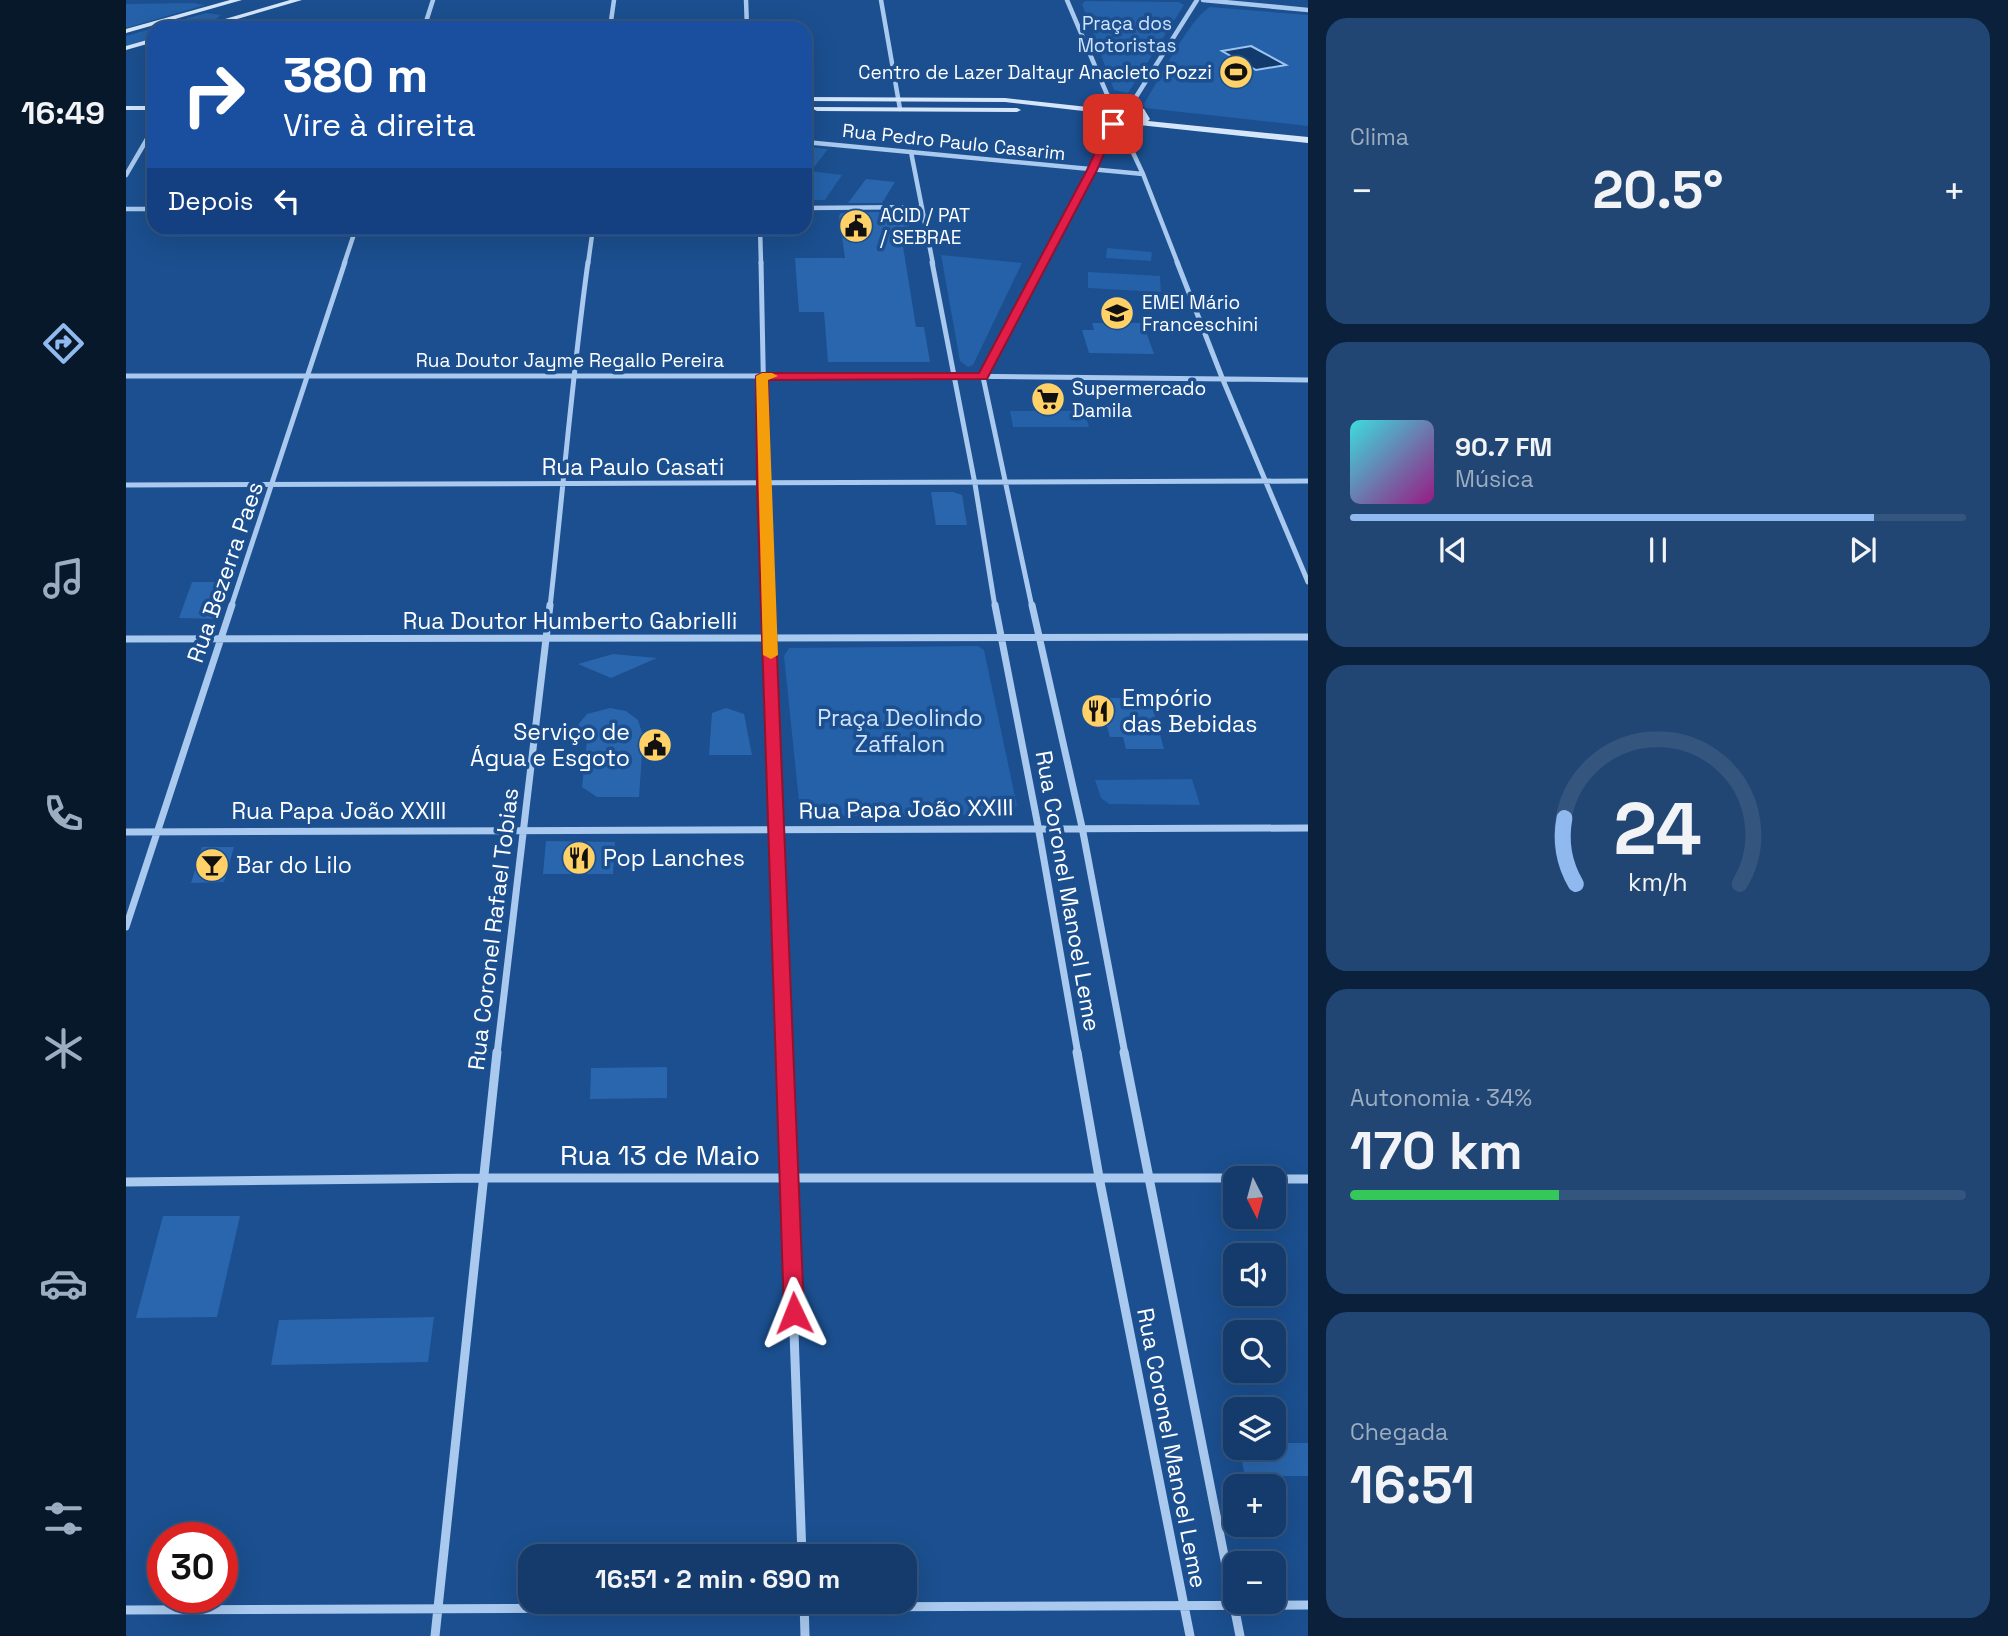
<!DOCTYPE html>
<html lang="pt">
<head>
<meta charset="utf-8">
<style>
  :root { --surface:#143b6b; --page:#214673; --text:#f1f3f6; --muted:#9dadc1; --line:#33557e; --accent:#90b9f0 }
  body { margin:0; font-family:"Space Grotesk",sans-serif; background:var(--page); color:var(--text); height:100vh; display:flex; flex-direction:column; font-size:26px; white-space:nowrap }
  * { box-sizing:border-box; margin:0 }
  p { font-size:23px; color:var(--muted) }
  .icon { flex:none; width:38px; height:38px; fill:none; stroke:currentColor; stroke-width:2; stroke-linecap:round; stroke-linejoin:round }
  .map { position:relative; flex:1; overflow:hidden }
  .drawer { display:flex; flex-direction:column; gap:18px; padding:18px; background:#0b203b; width:700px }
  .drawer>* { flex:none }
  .banner { position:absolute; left:21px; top:21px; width:665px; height:214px; border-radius:21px; box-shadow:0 7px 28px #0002,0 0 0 2px var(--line); background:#1a4fa0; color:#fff; overflow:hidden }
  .needle { width:46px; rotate:174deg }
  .controls { position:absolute; left:1097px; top:1166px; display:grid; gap:14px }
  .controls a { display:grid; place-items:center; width:63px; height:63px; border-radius:14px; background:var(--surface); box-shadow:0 7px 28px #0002,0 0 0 2px var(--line); font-size:35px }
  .speed { position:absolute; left:21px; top:1522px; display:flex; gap:14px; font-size:35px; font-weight:700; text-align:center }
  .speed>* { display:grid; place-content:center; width:91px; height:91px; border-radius:50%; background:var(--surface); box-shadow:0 7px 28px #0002,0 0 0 2px var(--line); line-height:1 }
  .speed .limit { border:10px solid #d22; background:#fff; color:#111 }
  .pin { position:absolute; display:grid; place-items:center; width:60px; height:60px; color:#fff; margin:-30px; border-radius:14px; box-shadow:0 4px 10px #0006 }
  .me { position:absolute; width:77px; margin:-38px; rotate:358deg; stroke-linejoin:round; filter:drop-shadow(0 0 5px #0008) }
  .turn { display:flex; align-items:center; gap:24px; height:147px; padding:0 21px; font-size:32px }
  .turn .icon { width:91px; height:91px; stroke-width:2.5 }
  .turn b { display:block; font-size:49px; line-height:60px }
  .then { display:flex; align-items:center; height:66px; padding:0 21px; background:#0003; gap:14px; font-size:26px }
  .big { font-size:52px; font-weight:600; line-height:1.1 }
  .drawer .card { flex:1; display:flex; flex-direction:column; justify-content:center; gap:10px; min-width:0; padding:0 24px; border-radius:21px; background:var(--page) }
  .drawer .dial { align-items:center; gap:0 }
  .dial svg { height:182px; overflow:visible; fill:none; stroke:var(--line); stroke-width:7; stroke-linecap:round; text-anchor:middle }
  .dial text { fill:var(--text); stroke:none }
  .song { display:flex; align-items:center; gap:21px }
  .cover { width:84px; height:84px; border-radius:10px; background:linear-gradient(135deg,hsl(180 70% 55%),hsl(310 70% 35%)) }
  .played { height:7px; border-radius:4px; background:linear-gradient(90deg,var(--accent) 85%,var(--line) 85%) }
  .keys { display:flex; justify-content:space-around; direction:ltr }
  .heat { display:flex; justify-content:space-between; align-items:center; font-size:38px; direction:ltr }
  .charge { height:10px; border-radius:5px; background:linear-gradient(90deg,#34c759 34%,var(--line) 0) }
  .trip { position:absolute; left:392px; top:1544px; width:399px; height:70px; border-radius:21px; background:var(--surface); box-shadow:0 7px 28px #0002,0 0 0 2px var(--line); font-weight:600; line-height:70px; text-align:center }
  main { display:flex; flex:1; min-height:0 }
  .tabs { display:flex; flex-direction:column; width:126px; justify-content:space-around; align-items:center; background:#08182b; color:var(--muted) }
  .tabs .icon { width:49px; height:49px }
  .tabs .active { color:var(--accent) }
  .tabs b { font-size:32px; color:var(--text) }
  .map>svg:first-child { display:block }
  .green { fill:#2461a8 }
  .water { fill:#123a6d; stroke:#9cc4f0; stroke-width:2 }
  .building { fill:#2a66ad }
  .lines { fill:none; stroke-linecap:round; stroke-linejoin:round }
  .street-far3 { stroke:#a9c9ee; stroke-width:4.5 }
  .street-far2 { stroke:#a9c9ee; stroke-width:5 }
  .street-far1 { stroke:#a9c9ee; stroke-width:7 }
  .street { stroke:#a9c9ee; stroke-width:9 }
  .secondary { fill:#d6e6fa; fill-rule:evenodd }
  .route { fill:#e11d48; stroke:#92132f; stroke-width:2 }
  .slow { fill:#f59e0b }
  .labels { text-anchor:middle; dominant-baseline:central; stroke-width:7; stroke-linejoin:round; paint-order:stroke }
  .far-park-label { font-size:19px; fill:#cfe3fa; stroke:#1b4f8f }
  .far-poi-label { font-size:19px; fill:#fff; stroke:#1b4f8f; text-anchor:start }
  .far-street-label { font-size:19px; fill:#fff; stroke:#1b4f8f }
  .street-label { font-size:23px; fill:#fff; stroke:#1b4f8f }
  .poi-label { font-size:23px; fill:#fff; stroke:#1b4f8f; text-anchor:start }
  .park-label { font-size:23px; fill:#cfe3fa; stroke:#1b4f8f }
  .near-street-label { font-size:28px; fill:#fff; stroke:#1b4f8f }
</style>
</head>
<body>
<main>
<nav class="tabs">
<b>16:49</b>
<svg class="icon active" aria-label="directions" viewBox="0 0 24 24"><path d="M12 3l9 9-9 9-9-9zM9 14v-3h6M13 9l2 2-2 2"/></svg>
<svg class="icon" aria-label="music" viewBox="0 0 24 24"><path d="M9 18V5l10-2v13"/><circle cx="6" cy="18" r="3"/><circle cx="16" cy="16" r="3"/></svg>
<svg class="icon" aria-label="phone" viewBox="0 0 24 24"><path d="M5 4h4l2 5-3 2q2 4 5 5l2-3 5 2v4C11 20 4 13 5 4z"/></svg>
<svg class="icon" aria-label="climate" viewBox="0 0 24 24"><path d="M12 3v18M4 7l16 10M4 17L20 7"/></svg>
<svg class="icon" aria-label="car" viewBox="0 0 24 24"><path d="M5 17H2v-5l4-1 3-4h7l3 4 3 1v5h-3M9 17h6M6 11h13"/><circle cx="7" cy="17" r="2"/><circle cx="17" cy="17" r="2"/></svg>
<svg class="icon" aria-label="filters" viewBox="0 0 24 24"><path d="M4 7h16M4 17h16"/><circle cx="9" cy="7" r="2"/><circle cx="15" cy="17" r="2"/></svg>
</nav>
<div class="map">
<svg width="1182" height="1636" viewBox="0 0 1182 1636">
  <rect width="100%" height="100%" fill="#1b4f8f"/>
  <!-- green -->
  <path class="green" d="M959,1l94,1 5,3 -56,88 -14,-3 -32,-86z
    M67,3l12,2 -79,23v-24z
    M1084,7l98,8v111l-163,-18 -1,-4c14,-22 45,-85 66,-97z
    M80,13l15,2c-18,16 -45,13 -67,13v10l-28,8v-10z
    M679,147l23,2 -17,22 31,4 -17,25h-20z
    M981,248l45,4 -1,9 -45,-3z
    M815,255l81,8 -49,102 -5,2 -8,-6z
    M962,272l72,4 1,16 -73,-4z
    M884,411h74l5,16h-76z
    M852,646l6,4 33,156 -20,9 -187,1 -10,-5 -16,-155 5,-8z
    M1066,779l8,26 -91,-1 -8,-6 -6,-18z"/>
  <!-- water -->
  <path class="water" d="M1125,46l35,19 -30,5 -34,-19z"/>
  <!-- building -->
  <path class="building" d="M740,179l29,3 -13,21h-34z
    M752,212l24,6 6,4 3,18h-9l14,87h8l6,35h-102l-4,-50h-25l-4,-54h50l-6,-42 2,-3z
    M966,323h51l11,31 -65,-1 -7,-23h12z
    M805,492h22l9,3 5,30h-31z
    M66,582h39l-14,37 -38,-1z
    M487,654l44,4 -46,20 -33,-14z
    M960,698h64l14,51h-38l-3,-12h-13l-4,-14h-14z
    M484,708l16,3 12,9 11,35h-7l-3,42h-42l-15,-10 5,-46 -6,-4 -3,-12 9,-11z
    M600,708l18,6 8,41h-43l3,-42z
    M420,841l69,1 -2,32h-70z
    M76,847h32l-10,35 -33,1z
    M541,1067v31l-77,1 1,-31z
    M37,1216h77l-23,101 -81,1z
    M308,1317l-6,45 -157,3 8,-45z
    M1148,1443h34v33h-63l-6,-29h35z"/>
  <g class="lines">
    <!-- street-far3 -->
    <path class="street-far3" d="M620,0l1,28
      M755,0l19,109
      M941,0l45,106
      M1077,0l105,10
      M298,28l9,-28
      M484,28l4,-28
      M1003,108l68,-108
      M994,125l23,49 35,90
      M679,142l338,32
      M785,152l22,112
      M0,175l28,-48
      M679,208l117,-1
      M0,209h28
      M634,228l1,36
      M218,264l12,-36
      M462,264l5,-36
      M917,264l70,-140"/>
    <!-- street-far2 -->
    <path class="street-far2" d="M635,262l7,345
      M806,262l43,222 20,123
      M1051,262l46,118 85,202
      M0,376h827l355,4
      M0,485l1182,-4
      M105,607l114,-345
      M424,607c13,-115 22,-230 38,-345
      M906,607l-49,-230 61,-115"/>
    <!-- street-far1 -->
    <path class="street-far1" d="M642,605l16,449
      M869,605l43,221 40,228
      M906,605l50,222 43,227
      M0,639l1182,-2
      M0,832l1182,-4
      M0,927l106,-322
      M371,1054l53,-449"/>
    <!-- street -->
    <path class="street" d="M658,1052l18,504
      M951,1052l22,125 91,459
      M998,1052l116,584
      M1148,1179h34
      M0,1182l356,-4h754
      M678,1601l1,35
      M0,1610l1182,-5
      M309,1636l62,-584"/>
    <!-- secondary -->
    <path class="secondary" d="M104,0h12l-116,33v-4z
      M164,0h12l-96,28h-12z
      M28,38v4l-28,8v-4z
      M679,97l200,1 92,10 24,-4 23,5 6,10 -2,2 160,16v6l-169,-18c-18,5 -37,4 -50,-10l3,-3 -87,-10 -200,-1zM995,108l17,5 3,5c-15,7 -30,6 -43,-3l5,-5z
      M0,106h28v4h-28z
      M688,107l203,1 4,2 -4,2 -200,-1 -4,-2z"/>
  </g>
  <!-- route -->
  <path class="route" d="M987,122l4,2 -20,46 -110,209 -219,1 2,104 34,829 -3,6 -7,3 -7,-3 -3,-6 -27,-829 -1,-108 6,-3h217l108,-203 21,-46z"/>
  <!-- slow -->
  <path class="slow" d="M646,373l6,3 -10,4 10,275 -7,4 -8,-4 -7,-279 6,-3z"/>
  <!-- icons -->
  <defs>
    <g id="stadium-disc" transform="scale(1.75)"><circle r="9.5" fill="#ffd166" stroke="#1b4f8f"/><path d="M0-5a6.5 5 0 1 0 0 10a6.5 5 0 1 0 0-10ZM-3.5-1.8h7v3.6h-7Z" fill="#111"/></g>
    <g id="civic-disc" transform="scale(1.75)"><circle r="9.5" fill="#ffd166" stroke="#1b4f8f"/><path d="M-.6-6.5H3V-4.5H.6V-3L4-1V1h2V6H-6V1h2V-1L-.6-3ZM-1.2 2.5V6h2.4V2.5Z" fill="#111"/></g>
    <g id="school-disc" transform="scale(1.75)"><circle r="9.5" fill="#ffd166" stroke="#1b4f8f"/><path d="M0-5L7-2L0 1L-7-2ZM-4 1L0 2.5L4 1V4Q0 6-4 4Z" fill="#111"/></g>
    <g id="supermarket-disc" transform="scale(1.75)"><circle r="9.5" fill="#ffd166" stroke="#1b4f8f"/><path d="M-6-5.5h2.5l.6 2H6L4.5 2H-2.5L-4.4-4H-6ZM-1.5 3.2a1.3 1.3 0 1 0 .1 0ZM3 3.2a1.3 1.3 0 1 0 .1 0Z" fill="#111"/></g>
    <g id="restaurant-disc" transform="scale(1.75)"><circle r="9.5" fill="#ffd166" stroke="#1b4f8f"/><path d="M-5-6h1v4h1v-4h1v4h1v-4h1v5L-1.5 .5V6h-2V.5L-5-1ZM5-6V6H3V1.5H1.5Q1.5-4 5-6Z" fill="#111"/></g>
    <g id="bar-disc" transform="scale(1.75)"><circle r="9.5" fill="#ffd166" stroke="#1b4f8f"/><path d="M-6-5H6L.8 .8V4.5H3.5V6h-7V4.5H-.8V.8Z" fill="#111"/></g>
  </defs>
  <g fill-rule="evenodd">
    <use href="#stadium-disc" x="1110" y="72"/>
    <use href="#civic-disc" x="730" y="226"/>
    <use href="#school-disc" x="991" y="313"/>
    <use href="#supermarket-disc" x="922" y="399"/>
    <use href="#restaurant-disc" x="972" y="711"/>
    <use href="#civic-disc" x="529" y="745"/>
    <use href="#restaurant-disc" x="453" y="858"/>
    <use href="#bar-disc" x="86" y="865"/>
  </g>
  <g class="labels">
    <!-- far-park labels -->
    <g class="far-park-label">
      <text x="1001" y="23">Praça dos<tspan x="1001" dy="22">Motoristas</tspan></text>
    </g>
    <!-- far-poi labels -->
    <g class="far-poi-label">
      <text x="1086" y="72" text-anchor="end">Centro de Lazer Daltayr Anacleto Pozzi</text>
      <text x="754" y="215">ACID / PAT<tspan x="754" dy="22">/ SEBRAE</tspan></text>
      <text x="1016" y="302">EMEI Mário<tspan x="1016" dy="22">Franceschini</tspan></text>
      <text x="946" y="388">Supermercado<tspan x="946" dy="22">Damila</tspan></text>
    </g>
    <!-- far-street labels -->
    <g class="far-street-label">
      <text transform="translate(828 142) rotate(6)">Rua Pedro Paulo Casarim</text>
      <text x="444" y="360">Rua Doutor Jayme Regallo Pereira</text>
    </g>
    <!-- street labels -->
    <g class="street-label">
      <text x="507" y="467">Rua Paulo Casati</text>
      <text transform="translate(99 572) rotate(-71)">Rua Bezerra Paes</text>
      <text x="444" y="621">Rua Doutor Humberto Gabrielli</text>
      <text transform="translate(780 809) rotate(-1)">Rua Papa João XXIII</text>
      <text x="213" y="811">Rua Papa João XXIII</text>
      <text transform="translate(942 891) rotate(80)">Rua Coronel Manoel Leme</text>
      <text transform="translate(367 929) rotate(-83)">Rua Coronel Rafael Tobias</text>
      <text transform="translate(1046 1448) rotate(79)">Rua Coronel Manoel Leme</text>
    </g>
    <!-- poi labels -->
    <g class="poi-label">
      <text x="996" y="698">Empório<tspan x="996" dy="26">das Bebidas</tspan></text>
      <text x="504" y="732" text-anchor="end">Serviço de<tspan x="504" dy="26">Água e Esgoto</tspan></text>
      <text x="477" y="858">Pop Lanches</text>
      <text x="110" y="865">Bar do Lilo</text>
    </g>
    <!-- park labels -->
    <g class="park-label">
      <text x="774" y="718">Praça Deolindo<tspan x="774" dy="26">Zaffalon</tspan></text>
    </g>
    <!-- near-street labels -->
    <g class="near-street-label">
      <text x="534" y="1155">Rua 13 de Maio</text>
    </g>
  </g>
</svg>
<div class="controls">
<a><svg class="needle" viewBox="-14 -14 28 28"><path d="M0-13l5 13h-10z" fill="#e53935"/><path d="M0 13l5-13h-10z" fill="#9dadc1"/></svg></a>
<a><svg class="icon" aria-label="sound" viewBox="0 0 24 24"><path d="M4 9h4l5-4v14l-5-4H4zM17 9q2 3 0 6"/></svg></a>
<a><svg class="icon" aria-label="search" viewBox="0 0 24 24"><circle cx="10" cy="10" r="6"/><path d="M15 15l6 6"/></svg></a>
<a><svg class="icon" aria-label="layers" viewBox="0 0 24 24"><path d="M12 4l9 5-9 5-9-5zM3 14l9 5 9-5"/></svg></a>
<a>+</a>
<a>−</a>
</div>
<div class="speed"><div class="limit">30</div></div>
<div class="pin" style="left:987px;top:124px;background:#d93025"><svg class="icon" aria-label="arrive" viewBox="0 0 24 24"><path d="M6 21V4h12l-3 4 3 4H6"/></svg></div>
<svg class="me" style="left:668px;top:1313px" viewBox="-20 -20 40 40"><path d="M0-17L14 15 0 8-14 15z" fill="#e11d48" stroke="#fff" stroke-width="4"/></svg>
<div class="trip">16:51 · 2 min · 690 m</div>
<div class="banner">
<div class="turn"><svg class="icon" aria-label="right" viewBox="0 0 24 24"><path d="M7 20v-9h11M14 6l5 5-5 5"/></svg><div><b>380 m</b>Vire à direita</div></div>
<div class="then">Depois<svg class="icon" aria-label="left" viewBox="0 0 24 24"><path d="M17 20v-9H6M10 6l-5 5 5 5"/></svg></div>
</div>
</div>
<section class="drawer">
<div class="card"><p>Clima</p>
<div class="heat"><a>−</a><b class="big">20.5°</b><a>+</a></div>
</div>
<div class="card">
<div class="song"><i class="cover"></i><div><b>90.7 FM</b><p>Música</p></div></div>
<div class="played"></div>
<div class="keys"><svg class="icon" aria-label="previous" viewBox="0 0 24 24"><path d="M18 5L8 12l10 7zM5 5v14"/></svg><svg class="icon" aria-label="pause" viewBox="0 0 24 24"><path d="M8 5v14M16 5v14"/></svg><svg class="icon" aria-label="next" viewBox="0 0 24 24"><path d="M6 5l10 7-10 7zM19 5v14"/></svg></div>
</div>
<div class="card dial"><svg viewBox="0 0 100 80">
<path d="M14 69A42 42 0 1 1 86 69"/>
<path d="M14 69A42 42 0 0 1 9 40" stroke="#90b9f0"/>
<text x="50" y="56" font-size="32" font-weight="700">24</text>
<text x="50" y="72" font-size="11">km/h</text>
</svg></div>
<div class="card"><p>Autonomia · 34%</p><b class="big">170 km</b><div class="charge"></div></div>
<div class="card"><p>Chegada</p><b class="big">16:51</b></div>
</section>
</main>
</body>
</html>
